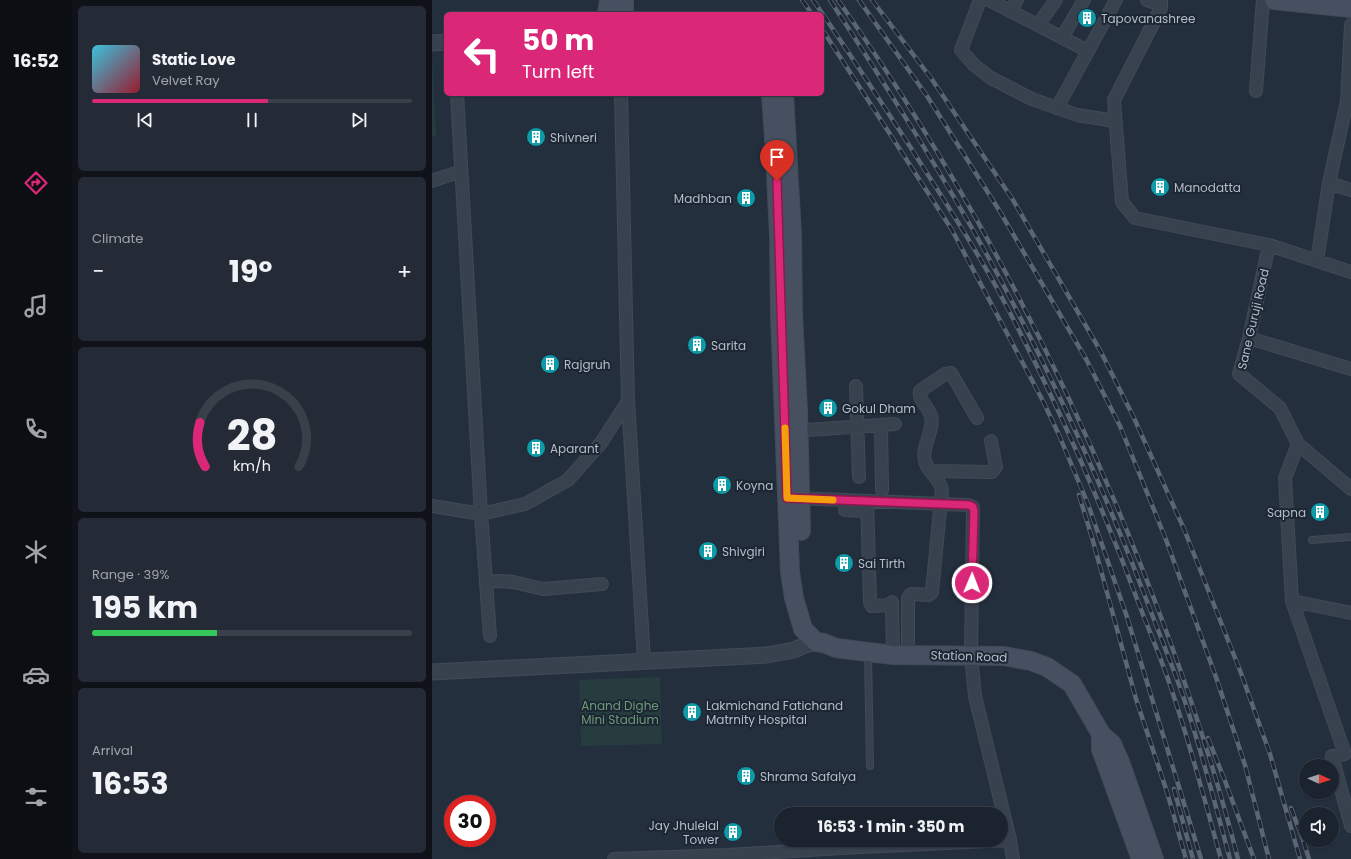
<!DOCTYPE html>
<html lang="en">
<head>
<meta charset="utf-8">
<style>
  :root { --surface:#1b232e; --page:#242b36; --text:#f1f3f6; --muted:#a0a4aa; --line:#39404a; --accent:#db2777 }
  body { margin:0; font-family:Poppins,sans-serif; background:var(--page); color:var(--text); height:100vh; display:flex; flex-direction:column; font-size:15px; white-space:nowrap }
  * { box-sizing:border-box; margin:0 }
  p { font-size:13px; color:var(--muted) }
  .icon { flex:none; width:22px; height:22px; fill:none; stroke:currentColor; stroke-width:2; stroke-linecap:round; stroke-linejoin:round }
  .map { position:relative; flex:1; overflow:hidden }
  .details { display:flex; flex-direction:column; gap:6px; padding:6px; background:#0f1319; width:360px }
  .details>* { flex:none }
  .banner { position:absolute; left:12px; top:12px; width:380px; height:84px; border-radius:6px; box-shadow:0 1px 3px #0004,0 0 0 1px var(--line); background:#db2777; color:#fff; overflow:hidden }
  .needle { width:26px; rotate:94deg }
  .tools { position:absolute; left:867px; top:759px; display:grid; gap:8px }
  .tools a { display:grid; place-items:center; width:40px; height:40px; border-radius:50%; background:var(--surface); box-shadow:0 1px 3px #0004,0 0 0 1px var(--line); font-size:20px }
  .speed { position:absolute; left:12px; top:795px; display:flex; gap:8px; font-size:20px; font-weight:700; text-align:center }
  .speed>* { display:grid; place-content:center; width:52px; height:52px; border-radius:50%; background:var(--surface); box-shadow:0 1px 3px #0004,0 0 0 1px var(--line); line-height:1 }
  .speed .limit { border:6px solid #d22; background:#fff; color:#111 }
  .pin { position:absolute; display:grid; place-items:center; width:34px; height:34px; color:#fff; margin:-41px -17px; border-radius:50% 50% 50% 0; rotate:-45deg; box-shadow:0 0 4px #0007 }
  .pin .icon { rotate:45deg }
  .me { position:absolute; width:44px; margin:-22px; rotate:1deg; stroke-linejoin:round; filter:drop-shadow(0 0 3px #0008) }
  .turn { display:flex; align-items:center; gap:14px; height:84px; padding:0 12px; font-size:18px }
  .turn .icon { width:52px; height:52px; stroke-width:2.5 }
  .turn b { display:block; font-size:28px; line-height:34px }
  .big { font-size:30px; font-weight:700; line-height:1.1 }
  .details .widget { flex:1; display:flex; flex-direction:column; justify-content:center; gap:6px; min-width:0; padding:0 14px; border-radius:6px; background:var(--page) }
  .details .dial { align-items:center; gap:0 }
  .dial svg { height:104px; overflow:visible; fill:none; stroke:var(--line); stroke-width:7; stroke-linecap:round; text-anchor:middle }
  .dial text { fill:var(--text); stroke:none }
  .song { display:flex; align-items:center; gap:12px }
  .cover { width:48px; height:48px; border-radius:6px; background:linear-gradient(135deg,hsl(190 70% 55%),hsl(350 70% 35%)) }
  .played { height:4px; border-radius:2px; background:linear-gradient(90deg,var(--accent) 55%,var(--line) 55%) }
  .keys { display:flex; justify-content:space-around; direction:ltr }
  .heat { display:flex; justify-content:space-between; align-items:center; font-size:22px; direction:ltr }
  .charge { height:6px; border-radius:3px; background:linear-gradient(90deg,#34c759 39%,var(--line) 0) }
  .trip { position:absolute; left:342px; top:807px; width:234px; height:40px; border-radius:20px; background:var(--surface); box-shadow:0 1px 3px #0004,0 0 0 1px var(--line); font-weight:700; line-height:40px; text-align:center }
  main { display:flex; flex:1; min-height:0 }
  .tabs { display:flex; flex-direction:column; width:72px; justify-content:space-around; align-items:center; background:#0b0e12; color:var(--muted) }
  .tabs .icon { width:28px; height:28px }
  .tabs .active { color:var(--accent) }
  .tabs b { font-size:18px; color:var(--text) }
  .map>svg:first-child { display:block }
  .green { fill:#263c3f }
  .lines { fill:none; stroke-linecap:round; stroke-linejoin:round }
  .service-casing { stroke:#414a57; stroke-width:8 }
  .minor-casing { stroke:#414a57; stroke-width:14 }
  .tertiary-casing { stroke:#414a57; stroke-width:17 }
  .secondary-casing { stroke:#414a57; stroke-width:20 }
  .service { stroke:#38414e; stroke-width:6 }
  .minor { stroke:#38414e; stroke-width:12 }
  .tertiary { stroke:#38414e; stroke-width:15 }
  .secondary { stroke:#465061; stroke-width:18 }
  .rail-casing { stroke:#5a6575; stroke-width:4.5 }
  .rail { stroke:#1d2633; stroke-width:3; stroke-dasharray:9; stroke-linecap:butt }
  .route-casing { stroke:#8e194d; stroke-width:10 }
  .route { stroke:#db2777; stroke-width:7 }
  .slow { stroke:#f59e0b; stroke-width:7 }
  .labels { text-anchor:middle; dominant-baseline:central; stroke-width:4; stroke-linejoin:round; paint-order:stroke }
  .poi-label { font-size:12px; fill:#b4bcc9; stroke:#1d2633; text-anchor:start }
  .street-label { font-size:12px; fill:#b4bcc9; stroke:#1d2633 }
  .park-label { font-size:12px; fill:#6b9a76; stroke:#1d2633 }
</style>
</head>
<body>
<main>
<nav class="tabs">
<b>16:52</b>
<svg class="icon active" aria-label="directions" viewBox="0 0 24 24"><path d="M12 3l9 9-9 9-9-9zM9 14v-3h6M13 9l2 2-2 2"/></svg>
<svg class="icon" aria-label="music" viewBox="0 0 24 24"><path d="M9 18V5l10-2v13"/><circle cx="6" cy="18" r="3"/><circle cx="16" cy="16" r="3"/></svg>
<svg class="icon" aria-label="phone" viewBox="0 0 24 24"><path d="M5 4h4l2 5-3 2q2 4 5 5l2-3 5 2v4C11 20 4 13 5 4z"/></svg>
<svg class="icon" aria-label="climate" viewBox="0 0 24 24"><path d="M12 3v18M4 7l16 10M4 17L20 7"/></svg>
<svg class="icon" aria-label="car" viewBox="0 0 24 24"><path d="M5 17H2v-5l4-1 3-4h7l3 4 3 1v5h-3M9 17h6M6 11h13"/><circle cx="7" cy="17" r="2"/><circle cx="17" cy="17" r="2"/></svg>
<svg class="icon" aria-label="filters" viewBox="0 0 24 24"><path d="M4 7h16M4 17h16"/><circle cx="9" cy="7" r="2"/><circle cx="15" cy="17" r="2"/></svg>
</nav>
<section class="details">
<div class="widget">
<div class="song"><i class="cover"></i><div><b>Static Love</b><p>Velvet Ray</p></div></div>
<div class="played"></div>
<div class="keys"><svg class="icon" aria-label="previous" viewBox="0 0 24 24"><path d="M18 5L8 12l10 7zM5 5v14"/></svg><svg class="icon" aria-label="pause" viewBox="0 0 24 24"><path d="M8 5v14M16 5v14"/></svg><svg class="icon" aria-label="next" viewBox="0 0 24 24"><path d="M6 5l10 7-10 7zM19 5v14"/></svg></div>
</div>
<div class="widget"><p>Climate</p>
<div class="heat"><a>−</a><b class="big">19°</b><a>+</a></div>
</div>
<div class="widget dial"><svg viewBox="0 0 100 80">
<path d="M14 69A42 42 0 1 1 86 69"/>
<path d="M14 69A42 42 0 0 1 10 35" stroke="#db2777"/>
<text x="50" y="56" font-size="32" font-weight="700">28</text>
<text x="50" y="72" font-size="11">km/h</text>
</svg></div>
<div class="widget"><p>Range · 39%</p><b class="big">195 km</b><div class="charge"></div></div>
<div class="widget"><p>Arrival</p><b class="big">16:53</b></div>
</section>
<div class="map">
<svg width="919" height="859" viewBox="0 0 919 859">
  <rect width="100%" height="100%" fill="#242f3e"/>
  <!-- green -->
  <path class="green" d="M0,58l4,78h-4z
    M228,677l2,67 -81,2 -2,-66z"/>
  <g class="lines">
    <!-- service casing -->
    <g class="service-casing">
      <path id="service" d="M880,540l39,-3
        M436,653l2,113"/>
    </g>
    <!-- minor casing -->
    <g class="minor-casing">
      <path id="minor" d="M548,0l-19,50 13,15 17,13 41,21 45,16 38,6
        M557,0l99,51
        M715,0l6,2 1,-2
        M729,0v8l-47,92 8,102 13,16 134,27 82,27
        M578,11l7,-11
        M606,25l18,-25
        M630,38l22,-38
        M824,91l7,-91
        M25,94l24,420 9,122
        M189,94l7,307 16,259
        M625,108l59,-108
        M0,181l29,-10
        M897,183l22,7
        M837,245l-20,93 -10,36 41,34 18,36 53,45
        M885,261l12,-78 18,-82 4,-76
        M817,338l102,31
        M424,386l3,91
        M449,425l1,65
        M361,431l102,-7
        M866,444l-13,34 7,123 53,153 -13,2 19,70
        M498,471l62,1 4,-5 -5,-26
        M362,498l175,7 4,2 -2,148 4,41 35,144 3,19
        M435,501l3,101 2,4 20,-1
        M0,506l49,8 44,-10 43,-24 33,-37 27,-42
        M413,510l22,1
        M54,582l14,-1 13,1 30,7 59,-5
        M860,601l59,12
        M460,602l1,53
        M476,655v-57l3,-4 18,1 3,-3 10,-102c-3,-13 -14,-17 -17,-29 -4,-16 10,-30 6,-45 -2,-9 -13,-15 -11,-25l25,-17 6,-1 26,45
        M182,859l114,-4 114,-7 168,-8"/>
    </g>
    <!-- tertiary casing -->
    <g class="tertiary-casing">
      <path id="tertiary" d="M0,43l14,-1
        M0,672l335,-17 27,-5 11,-5 11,-3"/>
    </g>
    <!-- secondary casing -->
    <g class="secondary-casing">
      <path id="secondary" d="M842,0l77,8
        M175,14l2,-14
        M192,14v-14
        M339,94l4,59 4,82 1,80 10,257 4,26 9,31 13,13
        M352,94l8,141 1,79 5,97 3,120
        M384,642l8,1 12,5 57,7 111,1 27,5 16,6 25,17 29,50v15l40,110
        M671,736l9,8 8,18 34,97"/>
    </g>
    <!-- service -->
    <use href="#service" class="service"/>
    <!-- minor -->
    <use href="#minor" class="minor"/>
    <!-- tertiary -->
    <use href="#tertiary" class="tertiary"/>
    <!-- secondary -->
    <use href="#secondary" class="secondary"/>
    <!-- rail casing -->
    <g class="rail-casing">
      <path id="rail" d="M370,0l10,14
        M381,0c34,49 66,99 98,148 30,48 61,94 88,144 55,103 102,210 143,320 11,28 23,56 32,85 18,54 32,108 47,162
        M398,0c62,95 123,190 176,290 56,106 105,215 147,327 10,26 20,51 29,76 19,55 33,111 48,166
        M406,0c111,158 202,324 277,502 49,116 92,235 123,357
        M427,0l68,96 72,114 87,149 34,67 45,111 52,143 28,85 24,94
        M440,0l59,78 82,122 88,152 33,66 50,111 57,144 29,81 30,105
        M390,29l130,201 91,171 16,34 29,69 39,113 74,242
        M647,495l14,46 43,158 31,93 19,67
        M776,738l17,43 29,78
        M742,789l19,70
        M859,808l12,32 6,19"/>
    </g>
    <!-- rail -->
    <use href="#rail" class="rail"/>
  </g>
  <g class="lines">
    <!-- route casing -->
    <g class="route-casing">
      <path id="route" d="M345,181l10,317 182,7 4,2 1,4 -2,72"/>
    </g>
    <!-- route -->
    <use href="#route" class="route"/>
    <!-- slow -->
    <path class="slow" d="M353,428l2,70 46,2"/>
  </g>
  <!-- icons -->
  <defs>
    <g id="building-disc" transform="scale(1)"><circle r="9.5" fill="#0f9aa8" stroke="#1d2633"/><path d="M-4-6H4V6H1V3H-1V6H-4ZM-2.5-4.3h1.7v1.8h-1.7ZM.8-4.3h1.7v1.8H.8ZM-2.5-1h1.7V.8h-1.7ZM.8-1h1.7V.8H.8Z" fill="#fff"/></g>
  </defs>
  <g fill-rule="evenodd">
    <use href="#building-disc" x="655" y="18"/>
    <use href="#building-disc" x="104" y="137"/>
    <use href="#building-disc" x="728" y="187"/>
    <use href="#building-disc" x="314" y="198"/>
    <use href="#building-disc" x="265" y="345"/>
    <use href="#building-disc" x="118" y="364"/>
    <use href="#building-disc" x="396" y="408"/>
    <use href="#building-disc" x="104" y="448"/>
    <use href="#building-disc" x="290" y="485"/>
    <use href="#building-disc" x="888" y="512"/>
    <use href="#building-disc" x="276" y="551"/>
    <use href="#building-disc" x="412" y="563"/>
    <use href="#building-disc" x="260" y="712"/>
    <use href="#building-disc" x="314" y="776"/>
    <use href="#building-disc" x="301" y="832"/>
  </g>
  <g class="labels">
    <!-- poi labels -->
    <g class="poi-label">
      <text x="669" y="18">Tapovanashree</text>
      <text x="118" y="137">Shivneri</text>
      <text x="742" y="187">Manodatta</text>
      <text x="300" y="198" text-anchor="end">Madhban</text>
      <text x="279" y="345">Sarita</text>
      <text x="132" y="364">Rajgruh</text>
      <text x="410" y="408">Gokul Dham</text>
      <text x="118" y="448">Aparant</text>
      <text x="304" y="485">Koyna</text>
      <text x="874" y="512" text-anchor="end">Sapna</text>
      <text x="290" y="551">Shivgiri</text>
      <text x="426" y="563">Sai Tirth</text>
      <text x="274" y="705">Lakmichand Fatichand<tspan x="274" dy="14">Matrnity Hospital</tspan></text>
      <text x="328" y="776">Shrama Safalya</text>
      <text x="287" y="825" text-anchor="end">Jay Jhulelal<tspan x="287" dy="14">Tower</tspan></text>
    </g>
    <!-- street labels -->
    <g class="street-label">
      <text transform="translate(821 319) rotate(-77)">Sane Guruji Road</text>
      <text transform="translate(537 656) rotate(2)">Station Road</text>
    </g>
    <!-- park labels -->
    <g class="park-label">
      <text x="188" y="705">Anand Dighe<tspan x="188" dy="14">Mini Stadium</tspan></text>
    </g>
  </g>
</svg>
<div class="tools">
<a><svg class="needle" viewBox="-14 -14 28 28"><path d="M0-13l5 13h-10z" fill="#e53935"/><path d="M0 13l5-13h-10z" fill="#a0a4aa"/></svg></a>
<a><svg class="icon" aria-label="sound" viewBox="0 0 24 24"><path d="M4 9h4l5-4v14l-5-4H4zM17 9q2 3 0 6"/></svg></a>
</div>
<div class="speed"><div class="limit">30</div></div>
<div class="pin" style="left:345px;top:181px;background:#d93025"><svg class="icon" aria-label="arrive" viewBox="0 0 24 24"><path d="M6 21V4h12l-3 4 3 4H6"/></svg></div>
<svg class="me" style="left:540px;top:583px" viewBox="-20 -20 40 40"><circle r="17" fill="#db2777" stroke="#fff" stroke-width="3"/><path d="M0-11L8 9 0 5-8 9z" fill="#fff"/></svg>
<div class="trip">16:53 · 1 min · 350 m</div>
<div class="banner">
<div class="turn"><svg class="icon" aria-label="left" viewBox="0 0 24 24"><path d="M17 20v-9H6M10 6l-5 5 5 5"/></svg><div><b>50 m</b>Turn left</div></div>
</div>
</div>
</main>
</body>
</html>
